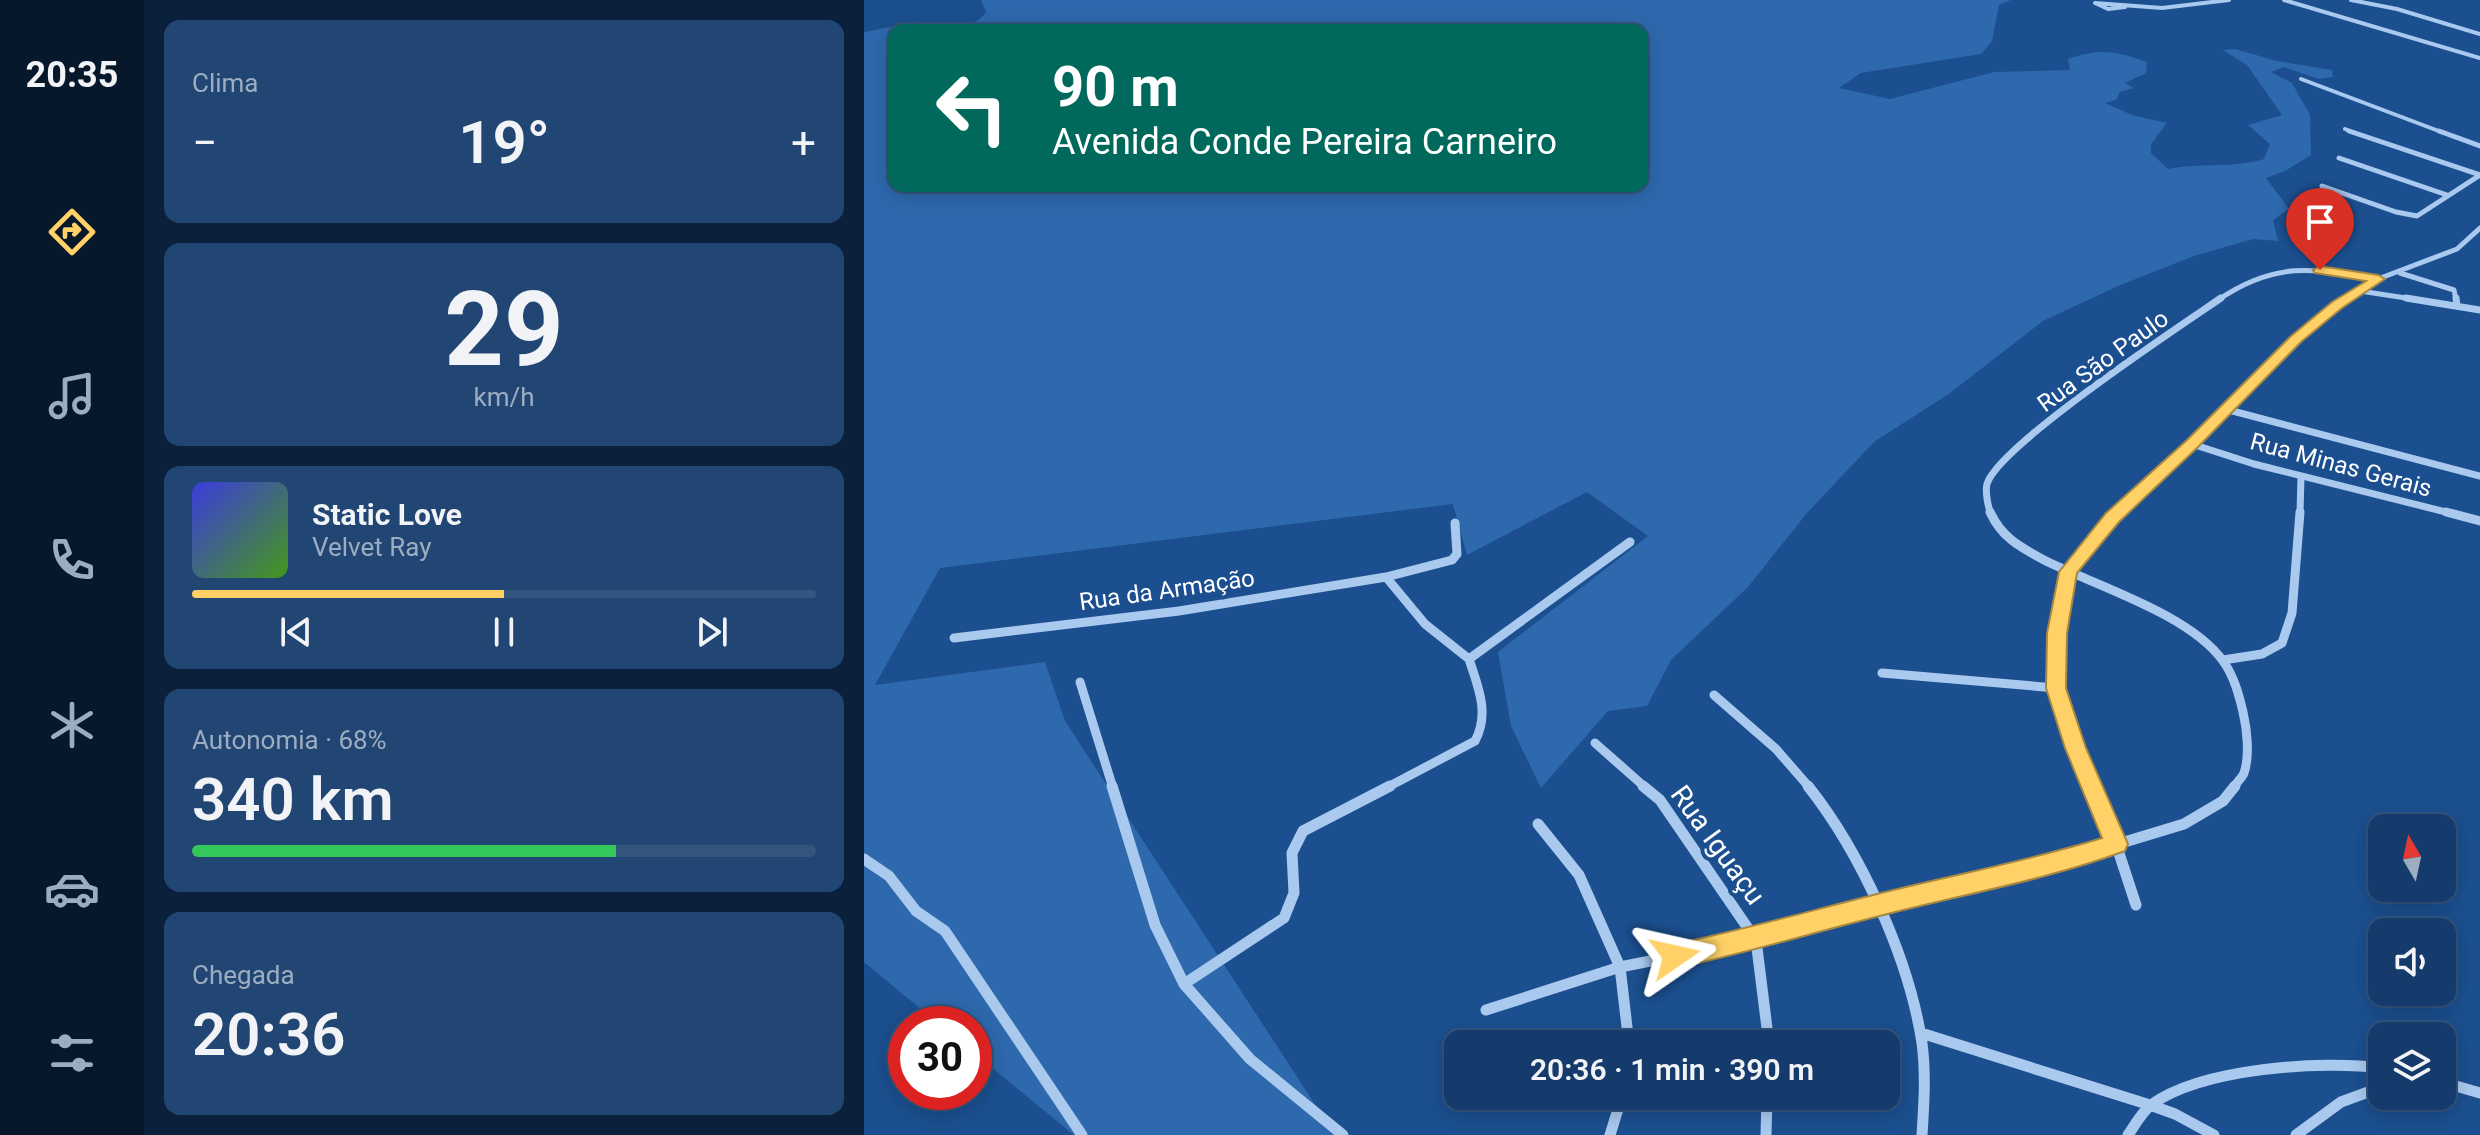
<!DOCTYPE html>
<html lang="pt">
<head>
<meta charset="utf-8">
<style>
  :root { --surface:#143b6b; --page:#214673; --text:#f1f3f6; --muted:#9dadc1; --line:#33557e; --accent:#ffd166 }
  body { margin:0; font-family:Roboto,sans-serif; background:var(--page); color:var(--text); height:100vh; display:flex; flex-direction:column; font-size:30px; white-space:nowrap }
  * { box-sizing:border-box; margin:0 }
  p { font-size:26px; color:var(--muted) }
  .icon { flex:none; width:44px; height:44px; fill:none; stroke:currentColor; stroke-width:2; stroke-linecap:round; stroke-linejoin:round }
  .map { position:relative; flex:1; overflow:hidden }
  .details { display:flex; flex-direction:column; gap:20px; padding:20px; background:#0b203b; width:720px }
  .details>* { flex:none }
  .hud { position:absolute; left:24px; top:24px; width:760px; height:168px; border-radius:16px; box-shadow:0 4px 20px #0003,0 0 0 2px var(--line); background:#00695c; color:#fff; overflow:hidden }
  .needle { width:52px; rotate:351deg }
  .tools { position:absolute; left:1504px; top:814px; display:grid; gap:16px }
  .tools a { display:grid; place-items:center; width:88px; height:88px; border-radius:16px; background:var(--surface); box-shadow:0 4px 20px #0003,0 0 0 2px var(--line); font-size:40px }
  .speed { position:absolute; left:24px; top:1006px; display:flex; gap:16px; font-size:40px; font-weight:700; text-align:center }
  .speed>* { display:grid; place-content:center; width:104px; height:104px; border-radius:50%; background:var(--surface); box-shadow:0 4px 20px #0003,0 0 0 2px var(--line); line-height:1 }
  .speed .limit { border:12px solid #d22; background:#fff; color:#111 }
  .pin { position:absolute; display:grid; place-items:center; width:68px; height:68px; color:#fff; margin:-82px -34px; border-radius:50% 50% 50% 0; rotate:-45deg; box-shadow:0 0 8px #0007 }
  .pin .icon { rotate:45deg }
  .me { position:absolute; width:88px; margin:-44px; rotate:79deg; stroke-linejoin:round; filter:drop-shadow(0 0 6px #0008) }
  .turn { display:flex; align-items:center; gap:28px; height:168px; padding:0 32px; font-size:36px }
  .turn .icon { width:104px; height:104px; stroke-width:2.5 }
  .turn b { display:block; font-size:56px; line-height:68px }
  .big { font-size:60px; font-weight:600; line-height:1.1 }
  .details .tile { flex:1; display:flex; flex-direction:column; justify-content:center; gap:12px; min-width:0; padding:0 28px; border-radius:16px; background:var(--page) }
  .details .dial { align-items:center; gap:0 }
  .dial b { font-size:104px; line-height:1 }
  .song { display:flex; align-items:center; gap:24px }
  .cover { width:96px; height:96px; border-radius:12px; background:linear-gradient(135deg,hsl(240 70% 55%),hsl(100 70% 35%)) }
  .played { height:8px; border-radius:4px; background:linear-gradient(90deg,var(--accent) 50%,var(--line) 50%) }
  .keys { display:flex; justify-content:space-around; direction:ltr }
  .heat { display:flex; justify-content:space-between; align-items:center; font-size:44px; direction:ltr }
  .charge { height:12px; border-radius:6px; background:linear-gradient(90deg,#34c759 68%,var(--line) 0) }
  .trip { position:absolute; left:580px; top:1030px; width:456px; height:80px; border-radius:16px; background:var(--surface); box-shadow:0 4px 20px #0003,0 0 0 2px var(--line); font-weight:600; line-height:80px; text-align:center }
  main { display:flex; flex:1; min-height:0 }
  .dock { display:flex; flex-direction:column; width:144px; justify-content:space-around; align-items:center; background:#08182b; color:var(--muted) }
  .dock .icon { width:56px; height:56px }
  .dock .active { color:var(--accent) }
  .dock b { font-size:36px; color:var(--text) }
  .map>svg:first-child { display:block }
  .green { fill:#2e69ad; fill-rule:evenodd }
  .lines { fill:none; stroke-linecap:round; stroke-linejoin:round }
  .minor-far4 { stroke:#a9c9ee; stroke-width:4 }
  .minor-far3 { stroke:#a9c9ee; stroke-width:5 }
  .minor-far2 { stroke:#a9c9ee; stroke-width:7 }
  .minor-far1 { stroke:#a9c9ee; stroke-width:9 }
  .minor { stroke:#a9c9ee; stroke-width:11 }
  .route { fill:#ffd166; stroke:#a68842; stroke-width:2 }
  .labels { text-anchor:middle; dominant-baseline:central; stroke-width:8; stroke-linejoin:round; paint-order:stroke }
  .street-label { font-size:24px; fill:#fff; stroke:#1b4f8f }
  .near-street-label { font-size:28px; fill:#fff; stroke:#1b4f8f }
</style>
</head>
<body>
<main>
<nav class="dock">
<b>20:35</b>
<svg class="icon active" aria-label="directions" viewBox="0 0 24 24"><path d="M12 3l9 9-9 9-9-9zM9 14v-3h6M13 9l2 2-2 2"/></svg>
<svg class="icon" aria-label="music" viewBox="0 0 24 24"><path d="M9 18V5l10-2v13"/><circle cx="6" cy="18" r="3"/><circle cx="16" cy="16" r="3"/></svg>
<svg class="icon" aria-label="phone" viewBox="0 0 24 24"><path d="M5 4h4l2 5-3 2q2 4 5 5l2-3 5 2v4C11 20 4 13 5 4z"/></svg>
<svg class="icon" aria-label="climate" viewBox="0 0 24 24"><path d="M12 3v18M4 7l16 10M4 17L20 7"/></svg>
<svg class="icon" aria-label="car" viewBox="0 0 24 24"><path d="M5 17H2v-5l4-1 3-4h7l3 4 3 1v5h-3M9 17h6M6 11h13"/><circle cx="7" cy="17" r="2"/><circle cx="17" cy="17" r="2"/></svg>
<svg class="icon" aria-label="filters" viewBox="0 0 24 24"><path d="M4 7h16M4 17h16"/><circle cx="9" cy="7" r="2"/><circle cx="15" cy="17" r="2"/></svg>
</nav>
<section class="details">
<div class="tile"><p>Clima</p>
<div class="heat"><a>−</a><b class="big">19°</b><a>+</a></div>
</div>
<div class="tile dial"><b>29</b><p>km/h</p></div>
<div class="tile">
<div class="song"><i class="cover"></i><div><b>Static Love</b><p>Velvet Ray</p></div></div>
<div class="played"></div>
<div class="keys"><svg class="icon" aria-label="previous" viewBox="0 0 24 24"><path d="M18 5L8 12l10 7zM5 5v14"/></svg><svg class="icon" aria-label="pause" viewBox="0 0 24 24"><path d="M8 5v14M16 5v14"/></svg><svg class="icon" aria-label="next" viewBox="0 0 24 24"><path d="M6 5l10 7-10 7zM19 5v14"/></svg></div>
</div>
<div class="tile"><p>Autonomia · 68%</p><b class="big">340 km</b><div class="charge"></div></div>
<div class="tile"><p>Chegada</p><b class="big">20:36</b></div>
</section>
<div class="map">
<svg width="1616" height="1135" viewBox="0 0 1616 1135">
  <rect width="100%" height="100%" fill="#1b4f8f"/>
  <!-- green -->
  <path class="green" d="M117,0h1030l-12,5 -7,36 -11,13 -120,19 -22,15 51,11 104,-27 76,-2 -2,-11c33,-11 47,-8 79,3l-1,11 -21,10 9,5 -14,4 -4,8 -11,3 27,12 35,8 -16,21v9l17,16c36,-7 61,0 96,-10l6,-15 -22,-19 34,-10 -35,-50 -24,-15 12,-1 42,12 55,9 1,7 -14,2 -35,-12 -13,5 21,11 18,32 1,40 -26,16 -19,7 23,31 -16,11 5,21 -25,-2 -59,17 -76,30 -75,35 -93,72 -76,49 -67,71 -59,74 -77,73 -24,46 -39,5 -67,77 -30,-62 -13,-74 150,-116 -61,-44 -120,63 -14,-51 -513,64 -65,117 170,-23 20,59 270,414h-261l-100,-82v-29h-35l-75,-62v-930c12,-2 25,-6 38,-6 26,-2 67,10 84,-14zM30,30h748v156h-748z"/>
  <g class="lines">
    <!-- minor-far4 -->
    <path class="minor-far4" d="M1420,0l196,58
      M1487,0l46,9 83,25
      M1261,7l-17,2 -13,-6 67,5 67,-8
      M1437,79l143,54
      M1481,129l10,4"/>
    <!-- minor-far3 -->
    <path class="minor-far3" d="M1485,131l131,44
      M1575,131l41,15
      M1475,158l108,37
      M1458,186l74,26 21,4 63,-41
      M1536,273l54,17 2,10
      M1496,291l59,9
      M1354,300c57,-39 95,-32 160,-21
      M1482,300l32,-21 79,-30 23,-21"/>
    <!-- minor-far2 -->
    <path class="minor-far2" d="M1542,298l74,12
      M1592,298l1,8
      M1361,409l255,67
      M1328,444l62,20 200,50
      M1127,514c-3,-7 -6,-22 -4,-30 11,-38 193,-158 234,-186
      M1252,514l208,-199 25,-17
      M1436,514l1,-38"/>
    <!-- minor-far1 -->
    <path class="minor-far1" d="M1126,512c12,26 30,35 54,48 50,25 146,54 179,101 11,15 16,34 20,51 4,17 7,44 1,61 -2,5 -8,10 -11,15
      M1582,512l34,9
      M522,577l66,-17 5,-6 -2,-31
      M90,638l225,-27 207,-34 39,47 44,35
      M1359,660l39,-6 20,-11 10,-30 8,-101
      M1018,673l174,15
      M216,682l33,106
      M850,695l62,54 34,39
      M731,743l51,45
      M522,788l89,-47c15,-28 3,-54 -6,-82l161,-117
      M1228,788l-17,-40 -19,-60 1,-55 11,-61 50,-60"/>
    <!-- minor -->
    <path class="minor" d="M248,786l43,139 29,59 66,75 93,76
      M779,786l17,14 96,140 13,104
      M944,786c53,67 101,172 114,257 4,30 2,61 0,92
      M1227,786l25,58 20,61
      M674,824l41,51 41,92 9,77
      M0,859l25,17 27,35 29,20 137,204
      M320,984l100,-66 10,-25 -2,-40 11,-22 87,-45
      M622,1010l134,-43 136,-27 120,-35 153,-34 155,-47 39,-23 12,-15
      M1057,1033l229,72 25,9 39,21
      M1578,1082l38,11
      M746,1135l12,-39
      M902,1135l1,-39
      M1264,1135c7,-10 13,-22 23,-30 50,-37 171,-45 231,-37
      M1432,1135l45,-33 41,-15"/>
  </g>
  <!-- route -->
  <path class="route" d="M1456,266l58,9 7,4 -43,29 -41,34 -103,105 -79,75 -42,51 -10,60 -1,55 20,60 42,96 -3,7c-81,30 -166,44 -249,66 -68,17 -132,37 -201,51l-9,-3 -4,-9 4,-9 9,-3c68,-14 134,-33 202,-50 75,-19 151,-33 225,-56l-37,-90 -19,-60 1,-55 12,-61 47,-59 81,-73 104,-104 41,-34 34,-21 -51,-8 -2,-3z"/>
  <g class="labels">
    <!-- street labels -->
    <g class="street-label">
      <text transform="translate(1239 361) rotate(-36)">Rua São Paulo</text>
      <text transform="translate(1477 465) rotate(15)">Rua Minas Gerais</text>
      <text transform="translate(303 590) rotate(-8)">Rua da Armação</text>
    </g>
    <!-- near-street labels -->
    <g class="near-street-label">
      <text transform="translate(854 845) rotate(54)">Rua Iguaçu</text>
    </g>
  </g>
</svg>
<div class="tools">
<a><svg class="needle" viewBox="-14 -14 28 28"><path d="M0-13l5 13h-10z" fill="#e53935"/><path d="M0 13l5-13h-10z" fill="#9dadc1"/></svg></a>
<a><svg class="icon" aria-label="sound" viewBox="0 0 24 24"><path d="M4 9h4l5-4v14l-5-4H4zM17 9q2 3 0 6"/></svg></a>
<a><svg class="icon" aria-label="layers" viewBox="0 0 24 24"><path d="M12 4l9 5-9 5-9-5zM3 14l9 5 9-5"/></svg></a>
</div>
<div class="speed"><div class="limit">30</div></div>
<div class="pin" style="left:1456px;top:270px;background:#d93025"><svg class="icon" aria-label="arrive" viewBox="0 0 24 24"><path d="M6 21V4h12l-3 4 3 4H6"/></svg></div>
<svg class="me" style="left:811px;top:956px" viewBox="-20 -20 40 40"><path d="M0-17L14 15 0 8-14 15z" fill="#ffd166" stroke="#fff" stroke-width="4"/></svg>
<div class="trip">20:36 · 1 min · 390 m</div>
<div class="hud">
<div class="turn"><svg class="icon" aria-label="left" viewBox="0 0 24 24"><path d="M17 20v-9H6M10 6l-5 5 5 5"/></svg><div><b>90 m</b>Avenida Conde Pereira Carneiro</div></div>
</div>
</div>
</main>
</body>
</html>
